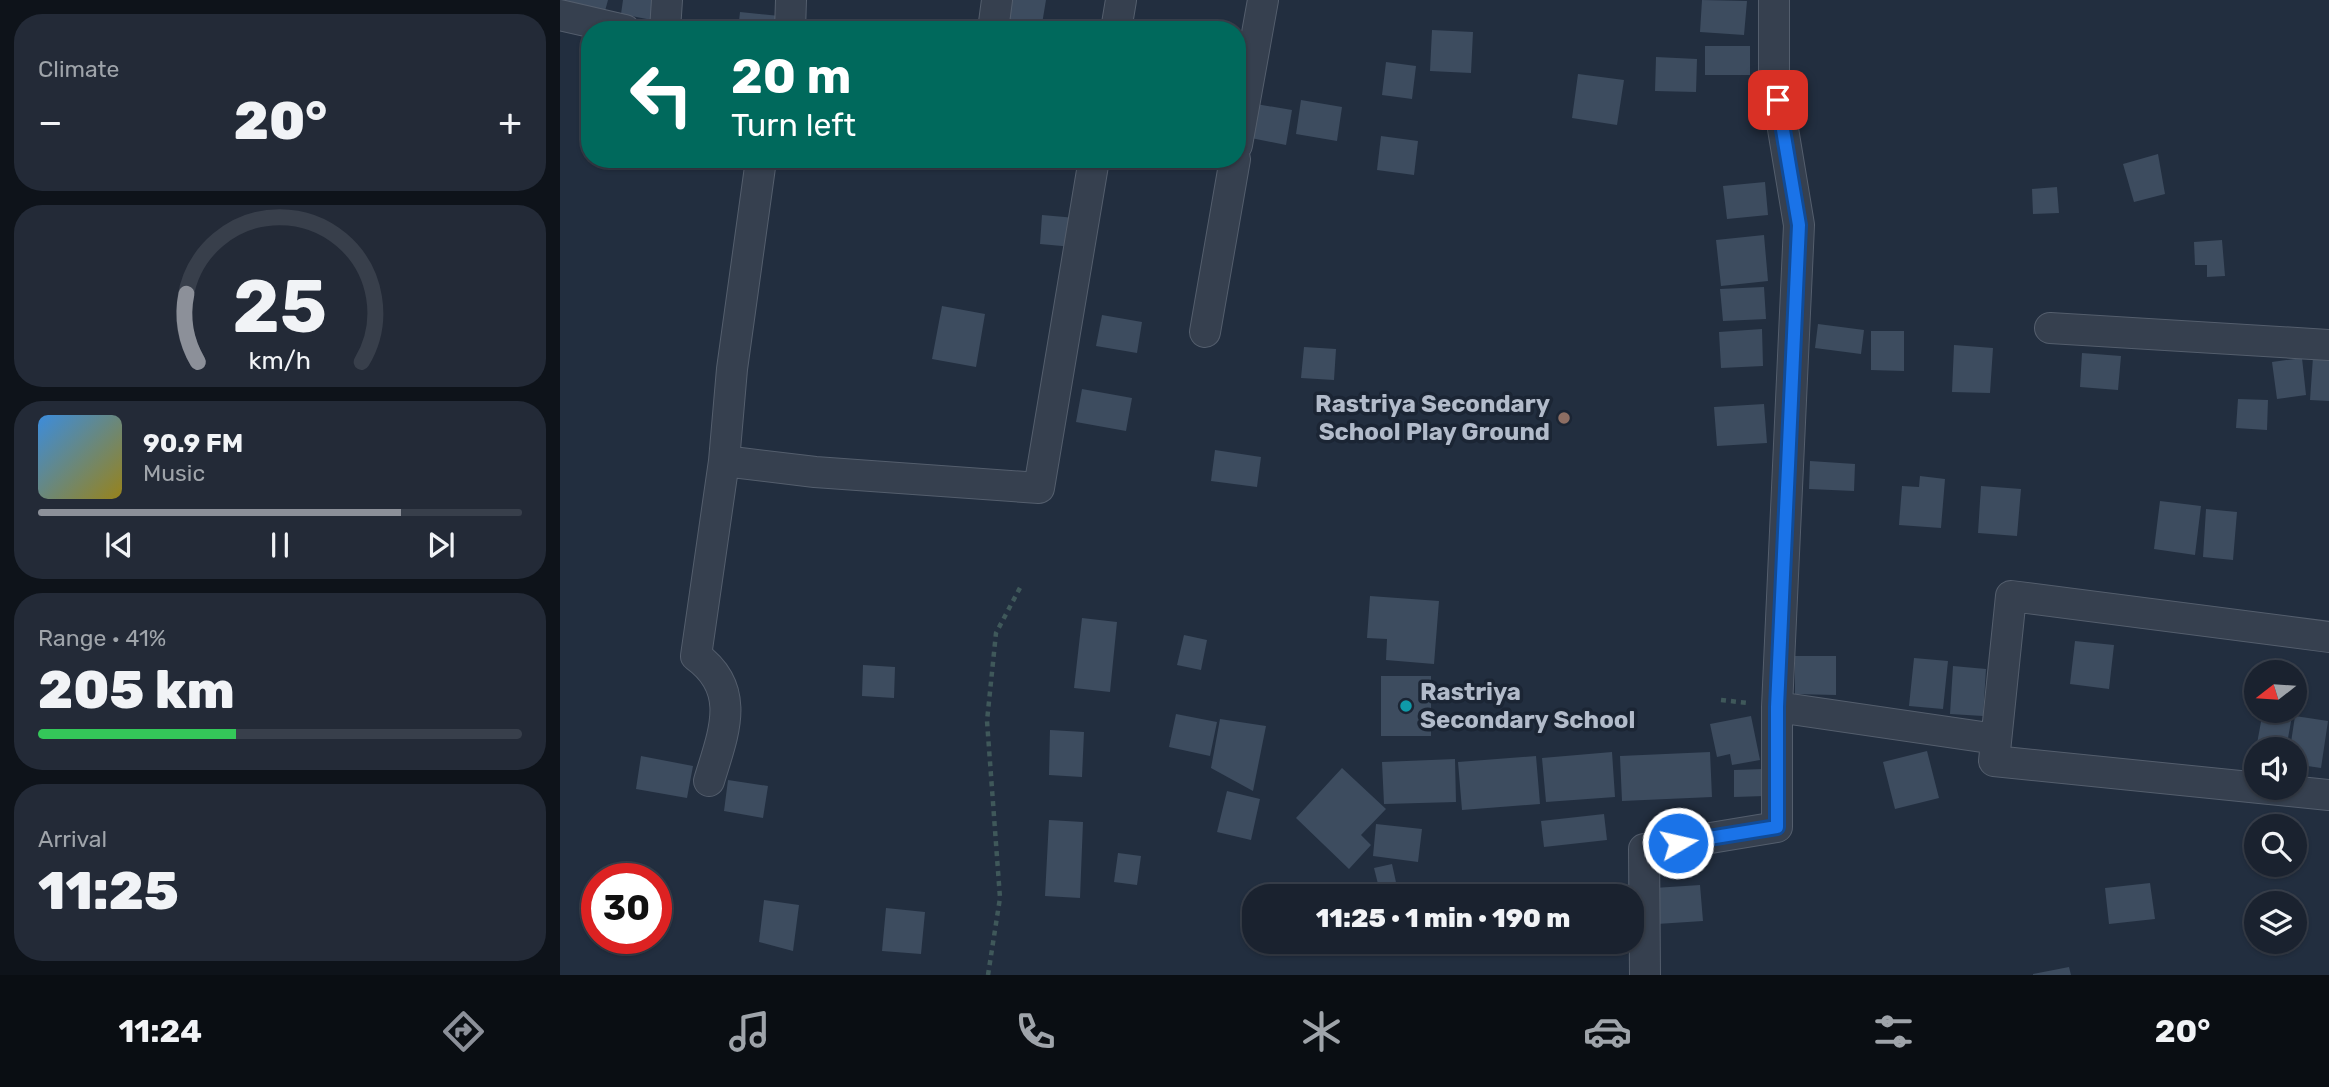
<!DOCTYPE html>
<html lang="en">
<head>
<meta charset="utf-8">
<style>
  :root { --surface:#1a222f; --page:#232a37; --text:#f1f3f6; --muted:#9fa4aa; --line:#383f4b; --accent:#8c9099 }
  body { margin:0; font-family:Rubik,sans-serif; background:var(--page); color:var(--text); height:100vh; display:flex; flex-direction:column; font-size:26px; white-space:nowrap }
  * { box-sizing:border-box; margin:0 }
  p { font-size:23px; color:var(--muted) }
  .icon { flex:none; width:38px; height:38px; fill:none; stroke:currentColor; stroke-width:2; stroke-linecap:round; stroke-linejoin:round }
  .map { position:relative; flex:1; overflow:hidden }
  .panel { display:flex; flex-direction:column; gap:14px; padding:14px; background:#0e131a; width:560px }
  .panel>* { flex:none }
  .guide { position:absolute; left:21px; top:21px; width:665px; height:147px; border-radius:28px; box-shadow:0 2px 5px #0004,0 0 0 2px var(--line); background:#00695c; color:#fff; overflow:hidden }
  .needle { width:46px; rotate:253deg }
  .fabs { position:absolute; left:1684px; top:660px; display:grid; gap:14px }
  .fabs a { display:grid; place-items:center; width:63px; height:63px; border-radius:50%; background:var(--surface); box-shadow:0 2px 5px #0004,0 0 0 2px var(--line); font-size:35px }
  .speed { position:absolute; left:21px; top:863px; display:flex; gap:14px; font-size:35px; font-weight:700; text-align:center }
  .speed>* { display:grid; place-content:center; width:91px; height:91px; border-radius:50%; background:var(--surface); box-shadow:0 2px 5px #0004,0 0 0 2px var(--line); line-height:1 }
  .speed .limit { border:10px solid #d22; background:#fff; color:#111 }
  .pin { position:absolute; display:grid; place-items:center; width:60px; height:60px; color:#fff; margin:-30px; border-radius:14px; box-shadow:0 4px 10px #0006 }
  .me { position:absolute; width:77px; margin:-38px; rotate:81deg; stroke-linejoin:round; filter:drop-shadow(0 0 5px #0008) }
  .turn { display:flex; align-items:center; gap:24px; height:147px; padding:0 35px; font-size:32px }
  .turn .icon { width:91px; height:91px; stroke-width:2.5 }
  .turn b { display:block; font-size:49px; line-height:60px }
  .big { font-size:52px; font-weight:800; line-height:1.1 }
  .panel .widget { flex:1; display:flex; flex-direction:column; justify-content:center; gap:10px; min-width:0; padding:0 24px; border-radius:28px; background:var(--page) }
  .panel .dial { align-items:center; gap:0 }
  .dial svg { height:182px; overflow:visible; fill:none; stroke:var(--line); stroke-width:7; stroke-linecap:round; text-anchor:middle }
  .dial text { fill:var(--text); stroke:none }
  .song { display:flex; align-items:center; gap:21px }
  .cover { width:84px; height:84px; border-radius:10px; background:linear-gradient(135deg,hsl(210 70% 55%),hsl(50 70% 35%)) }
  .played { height:7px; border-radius:4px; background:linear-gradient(90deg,var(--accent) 75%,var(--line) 75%) }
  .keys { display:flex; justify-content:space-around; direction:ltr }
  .heat { display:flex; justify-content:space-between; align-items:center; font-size:38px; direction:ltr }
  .charge { height:10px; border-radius:5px; background:linear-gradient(90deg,#34c759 41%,var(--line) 0) }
  .trip { position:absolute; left:682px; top:884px; width:402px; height:70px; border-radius:28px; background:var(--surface); box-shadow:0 2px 5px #0004,0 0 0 2px var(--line); font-weight:800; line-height:70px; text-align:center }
  .tabs { display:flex; height:112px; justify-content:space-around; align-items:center; background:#0a0e13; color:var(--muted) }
  .tabs .icon { width:49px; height:49px }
  .tabs .current { color:var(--accent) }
  .tabs b { font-size:32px; color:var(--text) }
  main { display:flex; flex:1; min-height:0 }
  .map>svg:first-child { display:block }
  .building { fill:#3d4c5f }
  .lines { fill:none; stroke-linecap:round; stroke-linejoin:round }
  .street-casing { stroke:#545e6d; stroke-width:32 }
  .path { stroke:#3f585a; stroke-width:4.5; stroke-dasharray:5 5; stroke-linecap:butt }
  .street { stroke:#36404f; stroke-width:30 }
  .route-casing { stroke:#114b97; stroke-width:18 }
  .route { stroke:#1a73e8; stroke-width:12 }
  .education-dot { fill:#8d6e63; stroke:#1b2534; stroke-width:2.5 }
  .culture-dot { fill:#0f9aa8; stroke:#1b2534; stroke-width:2.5 }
  .labels { text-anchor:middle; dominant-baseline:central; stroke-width:7; stroke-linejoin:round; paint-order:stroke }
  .poi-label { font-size:24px; font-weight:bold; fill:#b2bbca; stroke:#1b2534; text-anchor:end }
</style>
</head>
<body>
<main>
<section class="panel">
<div class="widget"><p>Climate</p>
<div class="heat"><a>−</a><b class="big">20°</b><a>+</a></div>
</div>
<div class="widget dial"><svg viewBox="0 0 100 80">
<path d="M14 69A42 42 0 1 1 86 69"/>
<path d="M14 69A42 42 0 0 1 9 39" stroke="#8c9099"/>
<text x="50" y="56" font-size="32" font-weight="700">25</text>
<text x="50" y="72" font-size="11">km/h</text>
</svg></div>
<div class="widget">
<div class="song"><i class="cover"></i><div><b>90.9 FM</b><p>Music</p></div></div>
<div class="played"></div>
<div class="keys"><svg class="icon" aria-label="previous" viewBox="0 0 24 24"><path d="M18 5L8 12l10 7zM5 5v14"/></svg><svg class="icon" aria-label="pause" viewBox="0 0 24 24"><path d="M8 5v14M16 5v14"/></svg><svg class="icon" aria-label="next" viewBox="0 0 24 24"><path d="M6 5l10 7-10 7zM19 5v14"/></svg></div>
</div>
<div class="widget"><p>Range · 41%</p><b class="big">205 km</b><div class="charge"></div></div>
<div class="widget"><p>Arrival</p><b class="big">11:25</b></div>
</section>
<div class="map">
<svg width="1769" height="975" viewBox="0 0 1769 975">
  <rect width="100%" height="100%" fill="#222e3f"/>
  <!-- building -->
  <path class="building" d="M5,0h43l-3,11z
    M63,0h33l-4,20 -31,-6z
    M441,0h45l-5,30h-37z
    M1142,0l45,1 -3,34 -44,-3z
    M180,12l40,4 -1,14h-41z
    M872,30l41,2 -2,41 -41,-2z
    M1145,46h45v29h-45z
    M1096,57l41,2 -1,33 -41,-1z
    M826,62l30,4 -4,33 -30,-4z
    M1018,74l46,6 -7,45 -45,-7z
    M741,100l41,7 -5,34 -41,-7z
    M696,104l36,6 -6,35 -35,-7z
    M821,136l37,5 -4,34 -37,-5z
    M1598,154l7,40 -31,8 -11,-38z
    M334,159h19l-1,8 -19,-3z
    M1205,182l3,33 -41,4 -4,-33z
    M1497,187l2,26 -26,1 -1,-25z
    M482,215l34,3 -3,29 -33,-3z
    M1204,235l4,46 -47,5 -5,-46z
    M1662,240l3,36 -18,1v-12h-12l-1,-23z
    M1204,287l2,32 -43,2 -3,-32z
    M382,306l43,8 -9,53 -44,-8z
    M542,315l40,7 -5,31 -41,-7z
    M1258,324l46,6 -3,24 -46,-6z
    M1202,329l1,37 -42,2 -2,-36z
    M1311,331h33v40l-33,-1z
    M1394,345l39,3 -3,45 -38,-1z
    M744,347l32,2 -2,31 -33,-2z
    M1522,353l39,3 -3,34 -38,-3z
    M1753,357l16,1v43l-19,-1z
    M1742,358l4,37 -29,4 -5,-37z
    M522,389l50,9 -6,33 -50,-9z
    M1678,399l30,1 -1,30 -31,-2z
    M1204,404l3,39 -50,3 -3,-39z
    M655,450l46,7 -4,30 -46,-6z
    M1250,461l45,3 -1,27 -45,-2z
    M1360,476l25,3 -4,49 -42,-3 3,-39 17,1z
    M1421,486l40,3 -4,47 -39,-3z
    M1600,501l41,5 -6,49 -41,-6z
    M1646,509l31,3 -4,48 -30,-3z
    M810,596l69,5 -5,63 -48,-4 1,-21 -20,-1z
    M522,618l35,4 -7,70 -36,-4z
    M624,635l23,5 -6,30 -24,-5z
    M1515,641l39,4 -5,44 -39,-5z
    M1235,656h41v39l-41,-1z
    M1354,658l34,3 -5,48 -34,-3z
    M303,665l32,2 -1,31 -32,-2z
    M1393,666l33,3 -3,47 -33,-2z
    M821,676h50v60h-50z
    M1703,711l29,5 -6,33h-30z
    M616,714l41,8 -7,34 -41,-9z
    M1191,716l9,44 -28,5 -2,-11 -13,3 -7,-33z
    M1735,716l33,5 -7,47 -27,-4v-15h-4z
    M660,719l46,7 -13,65 -42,-23z
    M490,730l34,2 -2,45 -33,-2z
    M1367,751l12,47 -44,11 -12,-47z
    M1052,752l3,45 -69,5 -4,-44z
    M1150,752l2,45 -90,4 -2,-45z
    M81,756l52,10 -6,32 -51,-9z
    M976,756l4,48 -78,6 -4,-48z
    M895,759l1,43 -72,2 -2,-42z
    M782,768l44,41 -25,26 10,10 -22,24 -53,-51z
    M1205,769v27l-31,1v-27z
    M168,780l40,6 -5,32 -39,-7z
    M667,791l33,8 -9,41 -34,-8z
    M1044,814l3,26 -63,7 -3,-26z
    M489,820l34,2 -3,76 -35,-2z
    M816,824l46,5 -4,33 -45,-6z
    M558,853l23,3 -4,29 -23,-3z
    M832,864l7,32h-18l-7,-28z
    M1590,883l5,36 -46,5 -4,-36z
    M1140,885l3,36 -46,3 -3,-36z
    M1049,889l2,7h-35v-1z
    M204,900l35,5 -6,46 -34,-9z
    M326,908l39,4 -4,42 -39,-3z
    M1509,967l2,8h-38v-1z"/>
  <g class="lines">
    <!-- street casing -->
    <g class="street-casing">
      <path id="street" d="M0,15l65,15
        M105,30l2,-30
        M230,30l1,-30
        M433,30l4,-30
        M556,30l5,-30
        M677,145l26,-145
        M200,167l-28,202 -8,92 91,11 224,16 55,-329
        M1490,328l279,17
        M645,332l30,-173
        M1769,637l-318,-41 -17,165 335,34
        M1217,707l219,32
        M149,781c14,-47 34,-91 -13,-125l28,-195
        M1085,975l-1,-126 133,-22v-120l22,-482 -25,-150v-75"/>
    </g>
    <!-- path -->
    <path class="path" d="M1161,700l27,3
      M428,975l12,-77 -13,-177 9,-88 26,-49"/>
    <!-- street -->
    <use href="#street" class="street"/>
  </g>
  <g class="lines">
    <!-- route casing -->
    <g class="route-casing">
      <path id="route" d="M1118,843l99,-16v-120l22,-482 -21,-125"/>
    </g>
    <!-- route -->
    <use href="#route" class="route"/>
  </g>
  <!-- markers -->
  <circle class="education-dot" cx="1004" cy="418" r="7"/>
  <circle class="culture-dot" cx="846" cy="706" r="7"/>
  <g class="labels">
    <!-- poi labels -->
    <g class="poi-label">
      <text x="990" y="404">Rastriya Secondary<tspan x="990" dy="28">School Play Ground</tspan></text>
      <text x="860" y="692" text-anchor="start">Rastriya<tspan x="860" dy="28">Secondary School</tspan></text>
    </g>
  </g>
</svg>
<div class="fabs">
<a><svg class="needle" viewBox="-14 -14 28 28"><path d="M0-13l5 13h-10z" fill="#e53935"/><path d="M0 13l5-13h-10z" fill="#9fa4aa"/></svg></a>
<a><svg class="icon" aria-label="sound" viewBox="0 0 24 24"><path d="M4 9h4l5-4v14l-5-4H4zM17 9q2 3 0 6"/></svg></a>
<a><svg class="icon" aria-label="search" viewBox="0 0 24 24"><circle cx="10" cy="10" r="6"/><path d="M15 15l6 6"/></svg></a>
<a><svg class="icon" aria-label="layers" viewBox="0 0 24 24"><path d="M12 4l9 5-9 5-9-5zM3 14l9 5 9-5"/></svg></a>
</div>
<div class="speed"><div class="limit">30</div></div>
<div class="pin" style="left:1218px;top:100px;background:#d93025"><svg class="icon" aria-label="arrive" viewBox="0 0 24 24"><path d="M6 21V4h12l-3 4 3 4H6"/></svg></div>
<svg class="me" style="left:1118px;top:843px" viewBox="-20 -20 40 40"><circle r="17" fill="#1a73e8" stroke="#fff" stroke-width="3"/><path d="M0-11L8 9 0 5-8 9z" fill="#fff"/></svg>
<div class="trip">11:25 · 1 min · 190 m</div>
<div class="guide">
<div class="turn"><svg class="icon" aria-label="left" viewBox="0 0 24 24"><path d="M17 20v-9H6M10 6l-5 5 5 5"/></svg><div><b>20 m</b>Turn left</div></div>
</div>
</div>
</main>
<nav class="tabs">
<b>11:24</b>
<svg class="icon current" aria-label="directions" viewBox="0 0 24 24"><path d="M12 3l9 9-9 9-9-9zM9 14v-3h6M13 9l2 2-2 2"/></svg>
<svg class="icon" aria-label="music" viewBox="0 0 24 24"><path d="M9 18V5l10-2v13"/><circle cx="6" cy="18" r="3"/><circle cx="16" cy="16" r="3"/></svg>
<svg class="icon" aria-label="phone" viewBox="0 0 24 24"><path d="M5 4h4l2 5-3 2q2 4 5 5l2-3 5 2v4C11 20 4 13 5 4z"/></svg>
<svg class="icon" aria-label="climate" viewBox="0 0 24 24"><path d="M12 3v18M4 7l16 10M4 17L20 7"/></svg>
<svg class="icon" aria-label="car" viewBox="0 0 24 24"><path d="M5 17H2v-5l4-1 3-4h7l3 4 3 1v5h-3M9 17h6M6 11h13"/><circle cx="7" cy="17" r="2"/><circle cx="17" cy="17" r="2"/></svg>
<svg class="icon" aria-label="filters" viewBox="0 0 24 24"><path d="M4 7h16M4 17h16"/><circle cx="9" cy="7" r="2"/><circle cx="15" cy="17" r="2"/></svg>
<b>20°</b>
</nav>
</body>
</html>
